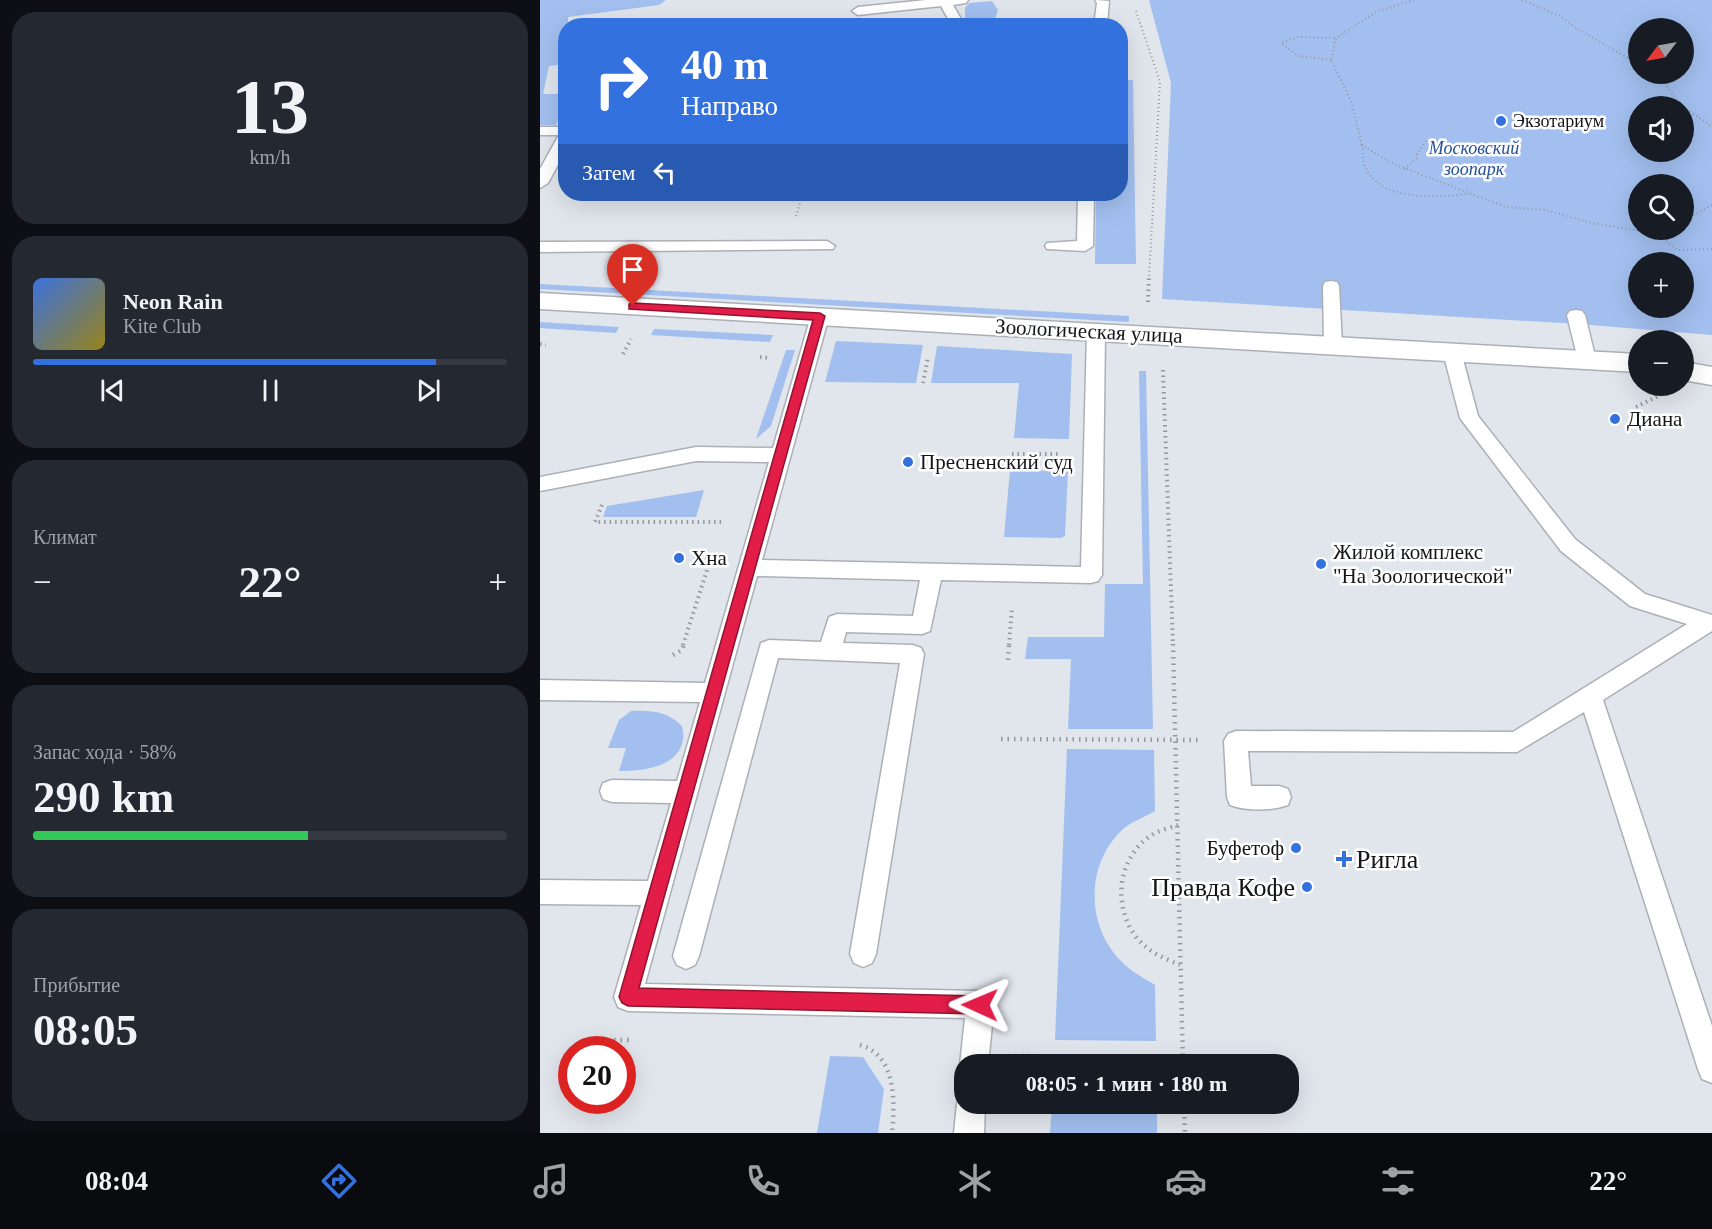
<!DOCTYPE html>
<html lang="ru">
<head>
<meta charset="utf-8">
<style>
  :root { --surface:#171b24; --page:#242831; --text:#f1f3f6; --muted:#9ea1a6; --line:#363941; --accent:#3371df }
  body { margin:0; font-family:"Times New Roman",serif; background:var(--page); color:var(--text); height:100vh; display:flex; flex-direction:column; font-size:22px; white-space:nowrap }
  * { box-sizing:border-box; margin:0 }
  p { font-size:20px; color:var(--muted) }
  .icon { flex:none; width:33px; height:33px; fill:none; stroke:currentColor; stroke-width:2; stroke-linecap:round; stroke-linejoin:round }
  .map { position:relative; flex:1; overflow:hidden }
  .side { display:flex; flex-direction:column; gap:12px; padding:12px; background:#0d0f14; width:540px }
  .side>* { flex:none }
  .hud { position:absolute; left:18px; top:18px; width:570px; height:183px; border-radius:24px; box-shadow:0 6px 24px #0002; background:#3371df; color:#fff; overflow:hidden }
  .needle { width:39px; rotate:238deg }
  .tools { position:absolute; left:1088px; top:18px; display:grid; gap:12px }
  .tools a { display:grid; place-items:center; width:66px; height:66px; border-radius:50%; background:var(--surface); box-shadow:0 6px 24px #0002; font-size:30px }
  .speed { position:absolute; left:18px; top:1036px; display:flex; gap:12px; font-size:30px; font-weight:700; text-align:center }
  .speed>* { display:grid; place-content:center; width:78px; height:78px; border-radius:50%; background:var(--surface); box-shadow:0 6px 24px #0002; line-height:1 }
  .speed .limit { border:9px solid #d22; background:#fff; color:#111 }
  .pin { position:absolute; display:grid; place-items:center; width:51px; height:51px; color:#fff; margin:-62px -26px; border-radius:50% 50% 50% 0; rotate:-45deg; box-shadow:0 0 6px #0007 }
  .pin .icon { rotate:45deg }
  .me { position:absolute; width:66px; margin:-33px; rotate:271deg; stroke-linejoin:round; filter:drop-shadow(0 0 4px #0008) }
  .turn { display:flex; align-items:center; gap:21px; height:126px; padding:0 24px; font-size:27px }
  .turn .icon { width:78px; height:78px; stroke-width:2.5 }
  .turn b { display:block; font-size:42px; line-height:51px }
  .then { display:flex; align-items:center; height:57px; padding:0 24px; background:#0003; gap:12px; font-size:22px }
  .big { font-size:45px; font-weight:700; line-height:1.1 }
  .side .tile { flex:1; display:flex; flex-direction:column; justify-content:center; gap:9px; min-width:0; padding:0 21px; border-radius:24px; background:var(--page) }
  .side .dial { align-items:center; gap:0 }
  .dial b { font-size:78px; line-height:1 }
  .song { display:flex; align-items:center; gap:18px }
  .cover { width:72px; height:72px; border-radius:9px; background:linear-gradient(135deg,hsl(220 70% 55%),hsl(50 70% 35%)) }
  .played { height:6px; border-radius:3px; background:linear-gradient(90deg,var(--accent) 85%,var(--line) 85%) }
  .keys { display:flex; justify-content:space-around; direction:ltr }
  .heat { display:flex; justify-content:space-between; align-items:center; font-size:33px; direction:ltr }
  .charge { height:9px; border-radius:4px; background:linear-gradient(90deg,#34c759 58%,var(--line) 0) }
  .trip { position:absolute; left:414px; top:1054px; width:345px; height:60px; border-radius:24px; background:var(--surface); box-shadow:0 6px 24px #0002; font-weight:700; line-height:60px; text-align:center }
  .menu { display:flex; height:96px; justify-content:space-around; align-items:center; background:#090b0e; color:var(--muted) }
  .menu .icon { width:42px; height:42px }
  .menu .on { color:var(--accent) }
  .menu b { font-size:27px; color:var(--text) }
  main { display:flex; flex:1; min-height:0 }
  .map>svg:first-child { display:block }
  .green { fill:#a2bfef; fill-rule:evenodd }
  .lines { fill:none; stroke-linecap:round; stroke-linejoin:round }
  .service-casing { stroke:#acb0b6; stroke-width:3 }
  .minor-casing { stroke:#acb0b6; stroke-width:3 }
  .path-far2 { stroke:#94979c; stroke-width:2; stroke-dasharray:1 3; stroke-linecap:butt }
  .path-far1 { stroke:#94979c; stroke-width:4; stroke-dasharray:1.5 4; stroke-linecap:butt }
  .path { stroke:#94979c; stroke-width:4.5; stroke-dasharray:1.5 5; stroke-linecap:butt }
  .service { fill:#fff; fill-rule:evenodd }
  .minor { fill:#fff; fill-rule:evenodd }
  .route { fill:#e11d48; stroke:#92132f; stroke-width:1.5 }
  .poi-dot { fill:#3371df; stroke:#fff; stroke-width:2 }
  .labels { text-anchor:middle; dominant-baseline:central; stroke-width:5; stroke-linejoin:round; paint-order:stroke }
  .far-poi-label { font-size:18px; fill:#141518; stroke:#fff; text-anchor:start }
  .far-park-label { font-size:18px; font-style:italic; fill:#25509b; stroke:#fff }
  .street-label { font-size:21px; fill:#141518; stroke:#fff }
  .poi-label { font-size:21px; fill:#141518; stroke:#fff; text-anchor:start }
  .near-poi-label { font-size:26px; fill:#141518; stroke:#fff; text-anchor:start }
</style>
</head>
<body>
<main>
<section class="side">
<div class="tile dial"><b>13</b><p>km/h</p></div>
<div class="tile">
<div class="song"><i class="cover"></i><div><b>Neon Rain</b><p>Kite Club</p></div></div>
<div class="played"></div>
<div class="keys"><svg class="icon" aria-label="previous" viewBox="0 0 24 24"><path d="M18 5L8 12l10 7zM5 5v14"/></svg><svg class="icon" aria-label="pause" viewBox="0 0 24 24"><path d="M8 5v14M16 5v14"/></svg><svg class="icon" aria-label="next" viewBox="0 0 24 24"><path d="M6 5l10 7-10 7zM19 5v14"/></svg></div>
</div>
<div class="tile"><p>Климат</p>
<div class="heat"><a>−</a><b class="big">22°</b><a>+</a></div>
</div>
<div class="tile"><p>Запас хода · 58%</p><b class="big">290 km</b><div class="charge"></div></div>
<div class="tile"><p>Прибытие</p><b class="big">08:05</b></div>
</section>
<div class="map">
<svg width="1172" height="1133" viewBox="0 0 1172 1133">
  <rect width="100%" height="100%" fill="#e1e5ec"/>
  <!-- green -->
  <path class="green" d="M0,0h126l-7,5 -91,12v8l-2,1 -1,38 -16,2 -6,28h22v8l-9,23h-16z
    M609,0h563v335l-134,-11 -416,-25 9,-216zM1098,28h45v46h-45zM1098,106h45v46h-45zM1098,184h45v46h-45zM1098,262h45v46h-45z
    M452,1l6,9 -3,9c-10,5 -19,5 -30,1v-12l4,-5z
    M581,80h12l3,184h-41l1,-70h24z
    M0,284l589,32v6l-589,-33z
    M0,322l79,5 -3,6 -76,-5z
    M114,329l119,6 -3,7 -119,-7z
    M296,341l87,4 -7,38 -91,-1z
    M397,346l135,8 -3,85 -55,-1 5,-55h-88z
    M246,350h9l-24,76 -15,13z
    M599,371h7l7,358h-85l3,-70h-46l3,-22h76l1,-53h38z
    M470,470l58,1 -3,65 -4,2 -57,-1z
    M164,490l-8,27h-93l4,-11z
    M91,711c20,-1 36,0 51,15 1,4 2,10 1,14 -5,28 -42,31 -64,31l7,-23h-18l11,-28z
    M527,749l87,1 1,61c-10,6 -24,11 -32,18 -38,35 -37,97 -2,132 9,10 23,17 34,24l1,56 -101,-1z
    M290,1056l33,1 21,32 -6,44h-61z
    M512,1104h105v29h-107z"/>
  <g class="lines">
    <!-- service casing -->
    <g class="service-casing">
      <path id="service" d="M386,0h42l-2,3 -13,2 12,21h-13l-11,-20 -83,9 -6,-4 6,-4z
        M555,0l14,1 -2,25h-13l3,-23z
        M0,127h26v23l-18,33 -8,5v-19l19,-34h-19z
        M538,194h16l-1,52 -8,5 -38,-2 -2,-3 2,-3 30,-2z
        M287,241l8,5 -2,3 -293,3v-10z
        M791,281l6,1 2,4 3,59 -3,4h-12l-3,-4 -1,-59 2,-4z
        M1036,310l6,1 3,4 11,45 -3,4h-12l-3,-4 -11,-45 3,-4z
        M280,311l6,1 3,4 -67,244 319,7 6,-235 3,-4h12l3,4 -3,243 -4,6 -7,2 -150,-3 -11,51 -8,3 -76,-2 -3,11 70,2 8,3 3,6 -48,300 -4,9 -9,4 -9,-4 -4,-9 50,-291 -122,-5 -79,298 -4,9 -9,4 -9,-4 -4,-9 88,-313 8,-3 52,2 8,-25 8,-3 76,2 7,-36 -163,-4 -112,408 335,7 10,4 4,10 -6,60h-24v10l-4,-10 5,-47 -337,-7 -10,-4 -4,-10 27,-92 -101,-1v-24l108,1 23,-78 -59,-1 -9,-3 -3,-8 3,-8 9,-3 65,1 23,-79 -160,-2v-20l165,3 64,-221 -73,-1 -156,30v-14l156,-30 77,1 38,-132 3,-4z
        M912,346l6,2 3,4 17,64 97,123 70,55 67,21v16l-109,69 109,326v57l-10,-4 -4,-10 -114,-357 -67,40 -269,-1 3,35h28l9,3 3,8 -3,8c-16,6 -42,6 -58,0l-3,-8 -3,-56 4,-7 8,-3 277,1 174,-108 -57,-18 -69,-55 -101,-133 -17,-66 3,-4z
        M424,1092v12h21l-1,29h-30l3,-29 4,-10z"/>
    </g>
    <!-- minor casing -->
    <g class="minor-casing">
      <path id="minor" d="M0,293l1098,61v18l-1098,-63z
        M1143,362l29,5v18l-29,-5z"/>
    </g>
    <!-- path-far2 -->
    <path class="path-far2" d="M874,0l-38,12 -40,26 -5,22 20,41 11,44 29,18 115,44 40,3 46,13 66,11 19,16 35,-1
      M982,0l38,16 16,12 62,36
      M596,11l24,71 -11,196
      M791,60l-33,-4 -17,-13 17,-6 38,1
      M1111,74l14,10 17,22
      M1143,107l29,19
      M822,145c1,6 0,13 2,19 14,39 73,33 105,30
      M864,169l13,-11v-4l10,-15
      M256,216l7,-22
      M1143,221l29,-16
      M1118,234l8,-4"/>
    <!-- path-far1 -->
    <path class="path-far1" d="M608,302l1,-26
      M0,344l6,1
      M83,354l8,-15
      M220,357l11,1
      M623,370l10,275
      M383,383l5,-26
      M1096,407l24,-12 -1,-3
      M472,454h47
      M62,505l-7,17h127
      M154,557l17,1
      M143,645l25,-78
      M469,645l3,-38"/>
    <!-- path -->
    <path class="path" d="M633,644l10,421
      M133,655l9,-5 2,-6
      M468,660l1,-16
      M461,739l198,1
      M638,825c-8,3 -19,5 -26,10 -35,22 -40,72 -15,103 11,14 27,20 43,27
      M74,1040h17
      M320,1045c37,10 35,59 32,88
      M475,1056l168,1
      M644,1104l1,29"/>
    <!-- service -->
    <use href="#service" class="service"/>
    <!-- minor -->
    <use href="#minor" class="minor"/>
  </g>
  <!-- route -->
  <path class="route" d="M93,303l187,10 5,3 -186,672 341,8 6,3 3,6 -3,6 -6,3 -352,-8 -6,-3 -3,-6 194,-677 -184,-11v-5z"/>
  <!-- markers -->
  <g class="poi-dot">
    <circle cx="961" cy="121" r="6"/>
    <circle cx="1075" cy="419" r="6"/>
    <circle cx="368" cy="462" r="6"/>
    <circle cx="139" cy="558" r="6"/>
    <circle cx="781" cy="564" r="6"/>
    <circle cx="756" cy="848" r="6"/>
    <path d="M801 850h6v6h6v6h-6v6h-6v-6h-6v-6h6z"/>
    <circle cx="767" cy="887" r="6"/>
  </g>
  <g class="labels">
    <!-- far-poi labels -->
    <g class="far-poi-label">
      <text x="973" y="121">Экзотариум</text>
    </g>
    <!-- far-park labels -->
    <g class="far-park-label">
      <text x="934" y="148">Московский<tspan x="934" dy="21">зоопарк</tspan></text>
    </g>
    <!-- street labels -->
    <g class="street-label">
      <text transform="translate(549 331) rotate(3)">Зоологическая улица</text>
    </g>
    <!-- poi labels -->
    <g class="poi-label">
      <text x="1087" y="419">Диана</text>
      <text x="380" y="462">Пресненский суд</text>
      <text x="793" y="552">Жилой комплекс<tspan x="793" dy="24">"На Зоологической"</tspan></text>
      <text x="151" y="558">Хна</text>
      <text x="744" y="848" text-anchor="end">Буфетоф</text>
    </g>
    <!-- near-poi labels -->
    <g class="near-poi-label">
      <text x="816" y="859">Ригла</text>
      <text x="755" y="887" text-anchor="end">Правда Кофе</text>
    </g>
  </g>
</svg>
<div class="tools">
<a><svg class="needle" viewBox="-14 -14 28 28"><path d="M0-13l5 13h-10z" fill="#e53935"/><path d="M0 13l5-13h-10z" fill="#9ea1a6"/></svg></a>
<a><svg class="icon" aria-label="sound" viewBox="0 0 24 24"><path d="M4 9h4l5-4v14l-5-4H4zM17 9q2 3 0 6"/></svg></a>
<a><svg class="icon" aria-label="search" viewBox="0 0 24 24"><circle cx="10" cy="10" r="6"/><path d="M15 15l6 6"/></svg></a>
<a>+</a>
<a>−</a>
</div>
<div class="speed"><div class="limit">20</div></div>
<div class="pin" style="left:93px;top:306px;background:#d93025"><svg class="icon" aria-label="arrive" viewBox="0 0 24 24"><path d="M6 21V4h12l-3 4 3 4H6"/></svg></div>
<svg class="me" style="left:440px;top:1005px" viewBox="-20 -20 40 40"><path d="M0-17L14 15 0 8-14 15z" fill="#e11d48" stroke="#fff" stroke-width="4"/></svg>
<div class="trip">08:05 · 1 мин · 180 m</div>
<div class="hud">
<div class="turn"><svg class="icon" aria-label="right" viewBox="0 0 24 24"><path d="M7 20v-9h11M14 6l5 5-5 5"/></svg><div><b>40 m</b>Направо</div></div>
<div class="then">Затем<svg class="icon" aria-label="left" viewBox="0 0 24 24"><path d="M17 20v-9H6M10 6l-5 5 5 5"/></svg></div>
</div>
</div>
</main>
<nav class="menu">
<b>08:04</b>
<svg class="icon on" aria-label="directions" viewBox="0 0 24 24"><path d="M12 3l9 9-9 9-9-9zM9 14v-3h6M13 9l2 2-2 2"/></svg>
<svg class="icon" aria-label="music" viewBox="0 0 24 24"><path d="M9 18V5l10-2v13"/><circle cx="6" cy="18" r="3"/><circle cx="16" cy="16" r="3"/></svg>
<svg class="icon" aria-label="phone" viewBox="0 0 24 24"><path d="M5 4h4l2 5-3 2q2 4 5 5l2-3 5 2v4C11 20 4 13 5 4z"/></svg>
<svg class="icon" aria-label="climate" viewBox="0 0 24 24"><path d="M12 3v18M4 7l16 10M4 17L20 7"/></svg>
<svg class="icon" aria-label="car" viewBox="0 0 24 24"><path d="M5 17H2v-5l4-1 3-4h7l3 4 3 1v5h-3M9 17h6M6 11h13"/><circle cx="7" cy="17" r="2"/><circle cx="17" cy="17" r="2"/></svg>
<svg class="icon" aria-label="filters" viewBox="0 0 24 24"><path d="M4 7h16M4 17h16"/><circle cx="9" cy="7" r="2"/><circle cx="15" cy="17" r="2"/></svg>
<b>22°</b>
</nav>
</body>
</html>
